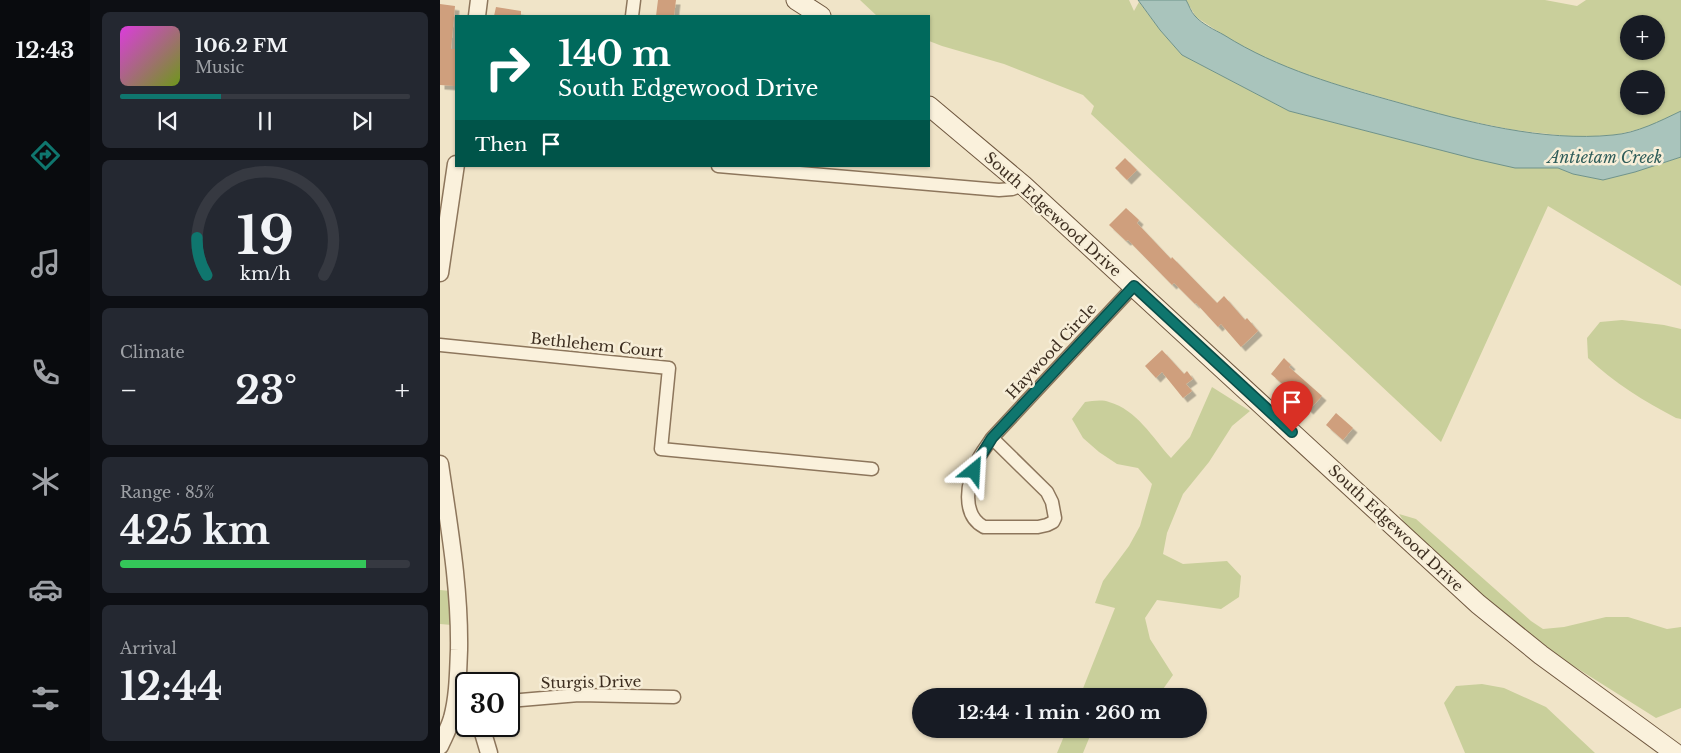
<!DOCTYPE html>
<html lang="en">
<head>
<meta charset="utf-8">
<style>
  :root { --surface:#171b24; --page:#242831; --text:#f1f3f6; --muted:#9ea1a6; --line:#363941; --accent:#0f766e }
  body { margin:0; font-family:"Libre Baskerville",serif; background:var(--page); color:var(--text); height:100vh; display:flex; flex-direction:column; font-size:19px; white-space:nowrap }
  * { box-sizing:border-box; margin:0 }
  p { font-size:16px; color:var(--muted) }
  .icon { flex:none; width:28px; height:28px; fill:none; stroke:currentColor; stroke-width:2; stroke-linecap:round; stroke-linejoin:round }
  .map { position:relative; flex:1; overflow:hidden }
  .panel { display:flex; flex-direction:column; gap:12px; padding:12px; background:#0d0f14; width:350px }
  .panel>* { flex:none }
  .hud { position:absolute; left:15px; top:15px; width:475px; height:152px; border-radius:0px; box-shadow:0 1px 4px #0004; background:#00695c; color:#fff; overflow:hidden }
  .fabs { position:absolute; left:1180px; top:15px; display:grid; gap:10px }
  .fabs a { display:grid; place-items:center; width:45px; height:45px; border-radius:50%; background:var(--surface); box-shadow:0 1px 4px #0004; font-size:25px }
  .speed { position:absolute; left:15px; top:672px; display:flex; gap:10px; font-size:25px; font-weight:700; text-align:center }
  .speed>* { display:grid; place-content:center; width:65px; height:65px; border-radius:50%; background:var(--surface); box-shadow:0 1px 4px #0004; line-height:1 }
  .speed .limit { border:2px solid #111; border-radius:8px; background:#fff; color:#111 }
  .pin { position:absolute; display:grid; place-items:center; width:42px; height:42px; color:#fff; margin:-51px -21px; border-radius:50% 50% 50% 0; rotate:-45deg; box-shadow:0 0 5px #0007 }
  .pin .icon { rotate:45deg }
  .me { position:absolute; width:55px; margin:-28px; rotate:27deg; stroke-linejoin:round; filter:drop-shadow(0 0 4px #0008) }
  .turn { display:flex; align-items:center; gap:18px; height:105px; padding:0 20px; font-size:22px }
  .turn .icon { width:65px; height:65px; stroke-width:2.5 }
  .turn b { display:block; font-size:35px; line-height:42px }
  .then { display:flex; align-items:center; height:48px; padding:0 20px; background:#0003; gap:10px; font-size:19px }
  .big { font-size:38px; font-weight:700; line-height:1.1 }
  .panel .widget { flex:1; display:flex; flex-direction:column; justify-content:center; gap:8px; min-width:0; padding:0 18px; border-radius:8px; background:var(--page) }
  .panel .dial { align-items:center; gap:0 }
  .dial svg { height:130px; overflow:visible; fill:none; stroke:var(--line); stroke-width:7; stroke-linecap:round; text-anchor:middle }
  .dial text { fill:var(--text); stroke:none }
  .song { display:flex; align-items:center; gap:15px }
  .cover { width:60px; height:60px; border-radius:8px; background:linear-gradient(135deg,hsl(300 70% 55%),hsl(80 70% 35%)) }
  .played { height:5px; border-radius:2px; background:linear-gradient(90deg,var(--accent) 35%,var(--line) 35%) }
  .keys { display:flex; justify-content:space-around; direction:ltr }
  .heat { display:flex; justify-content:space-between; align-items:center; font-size:28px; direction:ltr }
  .charge { height:8px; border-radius:4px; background:linear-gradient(90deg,#34c759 85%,var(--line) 0) }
  .trip { position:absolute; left:472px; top:688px; width:295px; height:50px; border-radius:25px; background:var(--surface); box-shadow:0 1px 4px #0004; font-weight:700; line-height:50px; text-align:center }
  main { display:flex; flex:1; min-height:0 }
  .tabs { display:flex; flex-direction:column; width:90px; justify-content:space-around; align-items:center; background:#090b0e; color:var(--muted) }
  .tabs .icon { width:35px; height:35px }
  .tabs .current { color:var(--accent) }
  .tabs b { font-size:22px; color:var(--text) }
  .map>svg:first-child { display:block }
  .green { fill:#c9cf9b; fill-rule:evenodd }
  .water { fill:#a9c4bc; stroke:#6f938a }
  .building { fill:#cf9f7d; filter:url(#shadow) }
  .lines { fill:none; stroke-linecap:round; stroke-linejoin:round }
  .minor-casing { stroke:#8d765c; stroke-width:15 }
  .tertiary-casing { stroke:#8d765c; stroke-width:19 }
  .secondary-casing { stroke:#6f573f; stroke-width:21 }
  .minor { stroke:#faf1dc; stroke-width:12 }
  .tertiary { stroke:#faf1dc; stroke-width:16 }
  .secondary { stroke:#faf1dc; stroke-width:19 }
  .route-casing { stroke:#0a4d48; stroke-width:12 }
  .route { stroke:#0f766e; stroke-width:9 }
  .labels { text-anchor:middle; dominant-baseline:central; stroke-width:5; stroke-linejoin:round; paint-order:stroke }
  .street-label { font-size:15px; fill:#3d2e20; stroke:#f7eed8 }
  .water-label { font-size:16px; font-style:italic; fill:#2f5d5a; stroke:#f7eed8 }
</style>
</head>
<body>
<main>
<nav class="tabs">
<b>12:43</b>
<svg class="icon current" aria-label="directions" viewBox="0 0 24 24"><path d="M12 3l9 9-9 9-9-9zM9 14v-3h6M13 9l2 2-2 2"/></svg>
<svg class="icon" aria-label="music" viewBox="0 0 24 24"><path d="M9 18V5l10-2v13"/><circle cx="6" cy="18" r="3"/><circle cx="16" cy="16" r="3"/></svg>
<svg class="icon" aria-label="phone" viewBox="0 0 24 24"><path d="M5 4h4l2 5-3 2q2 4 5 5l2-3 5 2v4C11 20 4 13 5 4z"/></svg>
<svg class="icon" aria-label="climate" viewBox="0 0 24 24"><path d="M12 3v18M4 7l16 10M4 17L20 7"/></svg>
<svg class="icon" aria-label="car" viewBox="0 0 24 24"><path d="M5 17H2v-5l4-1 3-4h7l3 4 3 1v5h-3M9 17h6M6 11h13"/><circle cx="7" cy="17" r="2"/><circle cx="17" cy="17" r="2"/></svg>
<svg class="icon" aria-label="filters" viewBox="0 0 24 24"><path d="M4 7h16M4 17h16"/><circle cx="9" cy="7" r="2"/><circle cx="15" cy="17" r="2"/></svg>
</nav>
<section class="panel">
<div class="widget">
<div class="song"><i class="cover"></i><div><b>106.2 FM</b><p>Music</p></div></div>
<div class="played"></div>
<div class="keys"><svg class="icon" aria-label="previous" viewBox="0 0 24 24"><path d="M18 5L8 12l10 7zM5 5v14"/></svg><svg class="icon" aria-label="pause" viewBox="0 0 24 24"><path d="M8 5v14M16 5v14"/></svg><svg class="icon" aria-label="next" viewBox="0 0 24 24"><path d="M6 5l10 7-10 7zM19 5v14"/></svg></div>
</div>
<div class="widget dial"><svg viewBox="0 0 100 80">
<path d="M14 69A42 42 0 1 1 86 69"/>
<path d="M14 69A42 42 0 0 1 8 46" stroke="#0f766e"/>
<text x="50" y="56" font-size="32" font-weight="700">19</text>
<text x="50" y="72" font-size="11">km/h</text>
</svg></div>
<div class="widget"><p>Climate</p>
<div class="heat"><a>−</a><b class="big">23°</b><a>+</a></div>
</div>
<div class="widget"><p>Range · 85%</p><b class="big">425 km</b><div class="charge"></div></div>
<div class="widget"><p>Arrival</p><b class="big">12:44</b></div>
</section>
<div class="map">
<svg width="1241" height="753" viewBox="0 0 1241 753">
  <defs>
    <filter id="shadow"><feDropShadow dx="4.5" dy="4.5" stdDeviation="0" flood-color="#0004"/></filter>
  </defs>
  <rect width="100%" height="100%" fill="#f0e4c8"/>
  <!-- green -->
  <path class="green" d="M420,0h269l5,11 5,-9 21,28 22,25 107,56 187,48 61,8 21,1 15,6 30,6 32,-8 46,-15v129l-133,-80 -107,236 -350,-328 3,-8 -11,-11 -79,-31 -62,-18 -13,-5v-25h-52z
    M746,0h359l32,6 9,-6h95v111l-33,16 -33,8 -39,2 -62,-7 -65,-13 -124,-36 -54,-19 -40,-22 -35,-23zM1189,24h27v27h-27zM1189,79h27v27h-27z
    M1182,320l42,5 17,4v90l-5,-1c-32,-17 -62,-35 -88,-60l-1,-20 13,-16z
    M772,387l38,24 -18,15 -23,36 -26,32 -16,39 -4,21 20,10 44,-3 14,15 -2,21 -18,12 -64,-9 -12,18 5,21 23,36 -12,17 -12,4h-69l35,-88 -20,-5 8,-22 26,-35 11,-20 12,-42 -14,-16 -21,-4 -18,-12 -16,-14 -11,-19 13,-17c7,-1 17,-3 24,0 28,8 43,35 62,56l19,-21z
    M959,514l17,5 115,102 12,8 21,-2 42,-10h22l39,12 14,-2v81l-25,10 -92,-58 -145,-114z
    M0,590l10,1 2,34 -12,-1z
    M1042,684l22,4 42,19 49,46h-130l-21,-50 12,-17z
    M627,729h30l-7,7 -7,17h-26z"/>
  <!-- water -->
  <path class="water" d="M698,0h48c3,5 5,12 9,16 7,8 20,14 29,19 54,34 115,51 176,68 67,19 143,39 213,32 24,-2 47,-14 68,-24v46l-46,15 -32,8 -30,-6 -15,-6h-43l-40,-9 -186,-48 -107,-56 -22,-25z"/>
  <!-- building -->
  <path class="building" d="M218,0h18l-2,16h-18z
    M0,4l15,2 -4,43h5l-1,37 -15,-1z
    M56,7l25,4v5h-27z
    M685,158l12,12 -10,10 -12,-12z
    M686,208l13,12 -2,3 34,36 1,-2 45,46 7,-7 21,24 2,-2 11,13 -17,16 -20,-23 -3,3 -22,-24 -1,1 -21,-21 -2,2 -44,-45 -2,1 -17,-16z
    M722,350l22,24 3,-3 6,8 -7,5 6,7 -9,7 -21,-26 -6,6 -11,-12z
    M844,358l7,7 -2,2 33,29 -13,14 -15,-14 1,-1 -24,-21z
    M896,413l17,15 -10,12 -17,-15z"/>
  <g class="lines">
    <!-- minor casing -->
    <g class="minor-casing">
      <path id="minor" d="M192,16l2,-16
        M278,166l281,24 13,-1 11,-4
        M0,345l229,23 -8,81 211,20
        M552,438c-5,8 -12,16 -15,24 -10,20 -16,53 7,65h54l9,-2 6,-3 2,-4 -3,-16 -5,-10 -55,-54 142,-152
        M69,701l70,-6 95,2"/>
    </g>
    <!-- tertiary casing -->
    <g class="tertiary-casing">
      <path id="tertiary" d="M37,16l2,-16
        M0,273l16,-109
        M0,464c9,62 20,123 19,186 -1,23 -1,46 -7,68 -3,10 -8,19 -12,28
        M41,726l8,27"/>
    </g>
    <!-- secondary casing -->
    <g class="secondary-casing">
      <path id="secondary" d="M356,0l25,16
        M489,106l94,79 455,419 63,51 134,98"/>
    </g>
    <!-- minor -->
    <use href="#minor" class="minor"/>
    <!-- tertiary -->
    <use href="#tertiary" class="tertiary"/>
    <!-- secondary -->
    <use href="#secondary" class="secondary"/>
  </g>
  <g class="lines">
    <!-- route casing -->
    <g class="route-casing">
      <path id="route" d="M534,471l3,-9 15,-24 142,-152 158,146"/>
    </g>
    <!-- route -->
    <use href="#route" class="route"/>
  </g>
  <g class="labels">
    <!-- street labels -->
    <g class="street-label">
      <text transform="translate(613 214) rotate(42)">South Edgewood Drive</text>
      <text transform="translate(157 345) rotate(6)">Bethlehem Court</text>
      <text transform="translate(611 351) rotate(-47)">Haywood Circle</text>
      <text transform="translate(956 528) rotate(43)">South Edgewood Drive</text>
      <text transform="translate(151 682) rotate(-1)">Sturgis Drive</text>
    </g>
    <!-- water labels -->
    <g class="water-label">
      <text x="1165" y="157">Antietam Creek</text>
    </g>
  </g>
</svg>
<div class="fabs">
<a>+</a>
<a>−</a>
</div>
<div class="speed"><div class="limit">30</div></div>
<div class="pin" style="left:852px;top:432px;background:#d93025"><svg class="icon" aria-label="arrive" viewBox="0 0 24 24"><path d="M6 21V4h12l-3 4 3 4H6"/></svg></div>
<svg class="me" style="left:534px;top:471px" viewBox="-20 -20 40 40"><path d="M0-17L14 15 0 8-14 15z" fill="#0f766e" stroke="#fff" stroke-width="4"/></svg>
<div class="trip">12:44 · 1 min · 260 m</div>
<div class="hud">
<div class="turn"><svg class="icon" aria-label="right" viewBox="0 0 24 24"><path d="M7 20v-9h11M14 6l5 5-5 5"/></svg><div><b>140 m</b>South Edgewood Drive</div></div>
<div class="then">Then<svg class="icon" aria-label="arrive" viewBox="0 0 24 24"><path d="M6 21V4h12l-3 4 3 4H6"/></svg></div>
</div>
</div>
</main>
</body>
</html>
